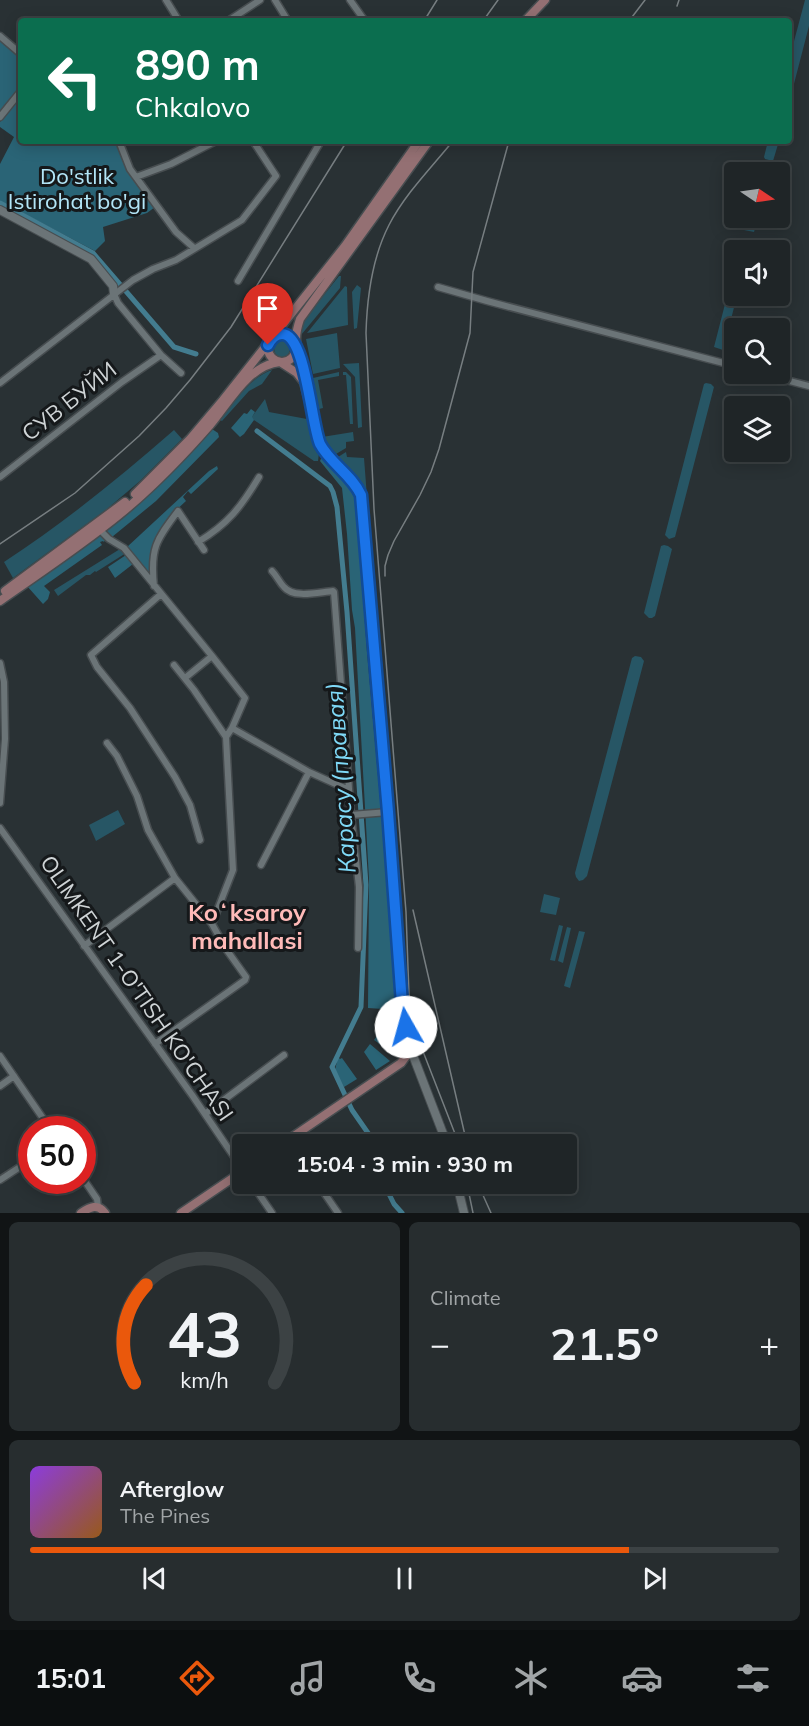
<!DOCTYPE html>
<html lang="en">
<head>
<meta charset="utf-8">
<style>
  :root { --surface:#1f2527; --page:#272d2f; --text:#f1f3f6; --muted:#a1a5a7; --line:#3c4244; --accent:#ea580c }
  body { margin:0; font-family:Mulish,sans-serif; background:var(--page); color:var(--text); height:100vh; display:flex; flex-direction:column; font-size:22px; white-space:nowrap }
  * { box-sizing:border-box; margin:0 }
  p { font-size:20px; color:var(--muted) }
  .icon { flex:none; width:33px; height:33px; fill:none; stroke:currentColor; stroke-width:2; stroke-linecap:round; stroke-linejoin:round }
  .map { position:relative; height:1213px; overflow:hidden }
  .details { display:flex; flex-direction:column; gap:9px; padding:9px; background:#111415; flex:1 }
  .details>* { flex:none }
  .banner { position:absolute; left:18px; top:18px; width:774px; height:126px; border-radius:6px; box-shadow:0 3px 15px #0003,0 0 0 2px var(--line); background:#0b6e4f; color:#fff; overflow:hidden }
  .needle { width:39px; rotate:103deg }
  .buttons { position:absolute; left:724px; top:162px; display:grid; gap:12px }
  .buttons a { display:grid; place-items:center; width:66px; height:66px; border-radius:6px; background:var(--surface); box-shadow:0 3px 15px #0003,0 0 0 2px var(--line); font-size:30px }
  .speed { position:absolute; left:18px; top:1116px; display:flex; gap:12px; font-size:30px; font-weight:700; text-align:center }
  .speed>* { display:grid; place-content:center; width:78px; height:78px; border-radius:50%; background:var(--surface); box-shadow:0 3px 15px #0003,0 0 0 2px var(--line); line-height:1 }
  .speed .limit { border:9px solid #d22; background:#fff; color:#111 }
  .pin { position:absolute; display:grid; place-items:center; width:51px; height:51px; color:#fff; margin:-62px -26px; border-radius:50% 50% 50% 0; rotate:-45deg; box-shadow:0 0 6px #0007 }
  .pin .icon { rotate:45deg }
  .me { position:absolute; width:66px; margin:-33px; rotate:353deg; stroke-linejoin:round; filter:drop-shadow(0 0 4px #0008) }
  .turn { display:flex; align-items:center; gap:21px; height:126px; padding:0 18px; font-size:27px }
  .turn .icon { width:78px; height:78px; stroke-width:2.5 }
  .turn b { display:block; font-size:42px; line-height:51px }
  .big { font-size:45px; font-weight:700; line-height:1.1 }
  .details .widget { flex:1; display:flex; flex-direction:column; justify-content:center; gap:9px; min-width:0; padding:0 21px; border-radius:9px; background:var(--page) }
  .details .dial { align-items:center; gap:0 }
  .dial svg { height:156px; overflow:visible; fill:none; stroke:var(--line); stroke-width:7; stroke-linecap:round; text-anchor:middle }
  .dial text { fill:var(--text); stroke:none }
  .song { display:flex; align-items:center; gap:18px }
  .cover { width:72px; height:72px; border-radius:9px; background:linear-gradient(135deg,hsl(270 70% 55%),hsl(30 70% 35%)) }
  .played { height:6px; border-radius:3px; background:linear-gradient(90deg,var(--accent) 80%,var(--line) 80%) }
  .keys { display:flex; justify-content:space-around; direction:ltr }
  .heat { display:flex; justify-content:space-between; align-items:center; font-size:33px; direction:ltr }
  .details .tiles { flex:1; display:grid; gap:9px; grid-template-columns:1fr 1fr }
  .widget:last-child { grid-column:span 2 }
  .trip { position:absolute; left:232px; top:1134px; width:345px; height:60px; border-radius:6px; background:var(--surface); box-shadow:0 3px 15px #0003,0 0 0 2px var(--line); font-weight:700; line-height:60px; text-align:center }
  .menu { display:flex; height:96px; justify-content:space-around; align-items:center; background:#0c0f10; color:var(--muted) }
  .menu .icon { width:42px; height:42px }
  .menu .active { color:var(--accent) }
  .menu b { font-size:27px; color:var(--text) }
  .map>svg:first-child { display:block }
  .green { fill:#275665 }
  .forest { fill:#2a6476 }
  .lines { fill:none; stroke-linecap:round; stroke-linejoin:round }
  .canal { stroke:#437c8f; stroke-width:5 }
  .minor-casing { stroke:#474d50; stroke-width:9 }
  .tertiary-casing { stroke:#474d50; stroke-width:10 }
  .secondary-casing { stroke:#474d50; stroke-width:11 }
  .minor { stroke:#6b7477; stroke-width:6 }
  .tertiary { stroke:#6b7477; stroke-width:8 }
  .secondary { stroke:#947073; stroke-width:8 }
  .rail { stroke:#777e81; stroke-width:1.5 }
  .route-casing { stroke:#114b97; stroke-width:15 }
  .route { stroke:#1a73e8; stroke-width:10 }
  .labels { text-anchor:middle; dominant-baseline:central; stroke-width:6; stroke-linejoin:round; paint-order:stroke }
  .park-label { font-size:22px; fill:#b2e5f7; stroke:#15181a }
  .street-label { font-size:22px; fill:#cfd4d6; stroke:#15181a }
  .water-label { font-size:24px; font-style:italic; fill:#7fd9f7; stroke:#15181a }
  .neighbourhood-label { font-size:24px; font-weight:bold; fill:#ffbab8; stroke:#15181a }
</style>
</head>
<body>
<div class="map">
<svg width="809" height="1213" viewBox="0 0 809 1213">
  <rect width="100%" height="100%" fill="#293134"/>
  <!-- green -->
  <path class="green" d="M805,0h4v26l-20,77v-43z
    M768,141h11l-6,20 -8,-2 -1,-2z
    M747,218h11l-4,14 -10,-2z
    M735,265v31h2l-14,54 -9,-3z
    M339,276h2l-1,12 -39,47 3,-15z
    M357,285l4,3 -4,40 -3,1 -2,-37z
    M345,286l2,1 1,38 -41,8z
    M337,333l3,35 -27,6 -7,-35z
    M274 349a8 8 0 1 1 16 0a8 8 0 1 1-16 0Z
    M359,363l3,64 -4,1 -3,-51 -12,-13z
    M272,370l-10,14 -13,7 -27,30 -2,-1c14,-18 30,-43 52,-50z
    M339,372v4l-21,4 5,28 -4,1 -6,-31z
    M343,372h3l5,5 2,47h-3l-4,-49h-3z
    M706,383l5,1 3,3 -39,150 -6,2 -4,-4 39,-151z
    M265,399l4,13 38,7 12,34 -1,8h-4l-63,-43z
    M174,430l8,9 -42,42 -33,28 -94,69 -9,-16c60,-39 116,-85 170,-132z
    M353,432l1,9 -8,1v6l-10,6 -14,-17z
    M346,452l1,5 17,1 3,39 -7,-15 -22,-25z
    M664,545l4,1 4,3 -17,67 -3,2h-3l-5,-5 17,-67z
    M120,549l6,4 -30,19 -1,-1 -5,4h-4l-28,21 -4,-6z
    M635,656l6,1 3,4 -57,215 -4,4 -4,1 -3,-4 -1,-4 57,-215z
    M118,810l7,14 -29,17 -7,-16z
    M544,894l16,4 -4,17 -16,-3z
    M559,925l4,1 -8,35 -5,-1z
    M567,927l4,1 -8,35 -5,-2z
    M579,931l6,1 -15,56 -6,-2z"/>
  <!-- forest -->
  <path class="forest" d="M0,40l21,19v28l-21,26z
    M21,96v45h96l38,66 -8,6 -44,14 2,14 -10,10 -95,-50v-37l14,-27 -14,-10v-5z
    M251,409l4,3 -3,5 2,3 -10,14 -4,3 -9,-9 13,-15 3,1z
    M212,429l6,4 1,4 -63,64 -44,36 -8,-7z
    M322,456l25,28 9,16 11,152 35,396 -4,5 -10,-3 -14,-10 12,-17 -3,-14 -15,-1 1,-129 -14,-251 -3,-18 -5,-76 -5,-46 -22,-27z
    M217,466l1,3 -27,25 -3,-3 -5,6 3,4c-23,20 -39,46 -36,77l-23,-31 82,-76z
    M100,533l5,7 -1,2 -1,-1 -3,1 2,3 -58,41 6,6 -2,7 -5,5 -16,-18z
    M126,555l7,9 -18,14 -7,-11z
    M370,1044l20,17 -14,9 -12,-18z
    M338,1057l2,2 2,-1 15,21 -13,8 -9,-17z"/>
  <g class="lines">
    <!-- canal -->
    <path class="canal" d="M0,203l93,50 81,94 22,7
      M257,431l73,55 3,6 4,15 10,105 19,273 -5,122 -29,60 20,43 16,23 4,11
      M384,1184l10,20 8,9"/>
    <!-- minor casing -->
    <g class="minor-casing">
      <path id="minor" d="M166,0l13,21
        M275,0l13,21
        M350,0l15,21
        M228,21l32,-21
        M0,36l21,18
        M0,117l21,-26
        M119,141l11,28 46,63 18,16
        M136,177l35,-13 45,-23
        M238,281l83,-140
        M438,287l49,14 248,65
        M114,294l4,9 43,52 20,18
        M763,374l46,12
        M0,383l133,-103 20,-11 23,-9 66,-40 34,-44 -23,-35
        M0,477l122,-95 39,-27
        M100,530l9,9 15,9 88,108 33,42 -13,30 -6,9 7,133 -21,54
        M198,542c30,-18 43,-35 61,-65
        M272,571c5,5 7,11 12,16 10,12 35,5 49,4l1,1 17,223 8,72 -1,61
        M154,586c-4,-37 2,-46 24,-75l26,39
        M161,594l-70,61 6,12 33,41 45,69 15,28 10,35
        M0,663l4,19 1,57 -5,64
        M174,665l20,25 32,47
        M185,678l27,-22
        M232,728l77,44 40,18
        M107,743l10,13 20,40 11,34 27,48 37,46 14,25 20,28 -1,3 -90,64
        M351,815l37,-3
        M0,828l192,267 51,75
        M261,865l48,-93
        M84,946l91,-68
        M0,1056l51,74
        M0,1086l14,-10
        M205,1114l79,-59
        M82,1177l15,22 1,8
        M0,1180l32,-21
        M252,1184l20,29
        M318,1184l20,29"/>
    </g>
    <!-- tertiary casing -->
    <g class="tertiary-casing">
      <path id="tertiary" d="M0,210l91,49 22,27 1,8
        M409,1045l38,99
        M457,1184l7,29"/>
    </g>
    <!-- secondary casing -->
    <g class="secondary-casing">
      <path id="secondary" d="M525,21l20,-21
        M268 348a14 14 0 1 1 28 0a14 14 0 1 1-28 0Z
        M302,360c-7,-16 -8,-23 -2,-41l129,-178
        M135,494l55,-55 33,-39 122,-154 74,-105
        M5,591l120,-89
        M0,601c40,-28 81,-55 119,-86 33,-27 63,-58 91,-90 19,-22 38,-60 70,-63l17,11 7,9 16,61 34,41 7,11 27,317 14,192 6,40 -1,11 -6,8 -119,81
        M81,1213c9,-6 17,-10 24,0
        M181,1213l62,-42"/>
    </g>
    <!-- minor -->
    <use href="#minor" class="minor"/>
    <!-- tertiary -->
    <use href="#tertiary" class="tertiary"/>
    <!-- secondary -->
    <use href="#secondary" class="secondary"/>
    <!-- rail -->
    <path class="rail" d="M677,6l2,-6
      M424,21l13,-21
      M483,21l15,-21
      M629,21l16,-21
      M453,141c-22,27 -48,53 -64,84 -17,33 -22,72 -23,108l8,176 32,403 3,83 8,41 42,108
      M0,544l75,-51 64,-57 27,-28 24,-28 41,-53 116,-186
      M385,576v-10l3,-11 6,-14 26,-46 11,-23 8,-23 31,-116 3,-61 36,-131
      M413,910l54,234
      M467,1184l6,29
      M478,1184l13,29"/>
  </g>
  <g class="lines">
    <!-- route casing -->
    <g class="route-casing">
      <path id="route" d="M268,345c3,-6 7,-11 14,-11 24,0 29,90 38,110 10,19 32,31 41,51l27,317 14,192 4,23"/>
    </g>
    <!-- route -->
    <use href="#route" class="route"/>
  </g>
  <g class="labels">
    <!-- park labels -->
    <g class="park-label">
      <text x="77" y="176">Do'stlik<tspan x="77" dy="25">Istirohat bo'gi</tspan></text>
    </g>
    <!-- street labels -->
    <g class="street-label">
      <text transform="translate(69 401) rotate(-38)">СУВ БУЙИ</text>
      <text transform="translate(137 988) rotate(55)">OLIMKENT 1-O'TISH KO'CHASI</text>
    </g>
    <!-- water labels -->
    <g class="water-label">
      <text transform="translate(340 778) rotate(-94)">Карасу (правая)</text>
    </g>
    <!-- neighbourhood labels -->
    <g class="neighbourhood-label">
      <text x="247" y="912">Koʻksaroy<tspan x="247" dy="28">mahallasi</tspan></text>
    </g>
  </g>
</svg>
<div class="buttons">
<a><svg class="needle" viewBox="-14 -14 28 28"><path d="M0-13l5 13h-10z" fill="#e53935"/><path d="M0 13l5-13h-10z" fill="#a1a5a7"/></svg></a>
<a><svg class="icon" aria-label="sound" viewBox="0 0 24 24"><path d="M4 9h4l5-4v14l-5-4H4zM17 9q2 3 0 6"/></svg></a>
<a><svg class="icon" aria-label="search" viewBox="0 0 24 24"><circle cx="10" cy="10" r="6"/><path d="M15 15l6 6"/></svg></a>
<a><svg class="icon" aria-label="layers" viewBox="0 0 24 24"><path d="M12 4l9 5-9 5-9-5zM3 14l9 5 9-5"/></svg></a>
</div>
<div class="speed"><div class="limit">50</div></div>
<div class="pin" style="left:268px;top:345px;background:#d93025"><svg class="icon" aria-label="arrive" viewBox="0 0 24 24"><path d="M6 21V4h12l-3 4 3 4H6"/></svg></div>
<svg class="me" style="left:406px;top:1027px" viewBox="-20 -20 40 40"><circle r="19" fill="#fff"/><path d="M0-13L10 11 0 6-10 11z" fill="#1a73e8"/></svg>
<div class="trip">15:04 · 3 min · 930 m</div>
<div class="banner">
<div class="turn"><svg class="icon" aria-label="left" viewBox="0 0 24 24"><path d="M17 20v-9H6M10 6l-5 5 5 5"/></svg><div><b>890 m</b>Chkalovo</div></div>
</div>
</div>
<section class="details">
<div class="tiles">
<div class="widget dial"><svg viewBox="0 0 100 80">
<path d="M14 69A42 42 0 1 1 86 69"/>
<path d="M14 69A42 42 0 0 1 20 19" stroke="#ea580c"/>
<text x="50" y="56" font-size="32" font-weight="700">43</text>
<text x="50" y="72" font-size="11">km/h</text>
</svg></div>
<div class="widget"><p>Climate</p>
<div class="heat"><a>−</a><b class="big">21.5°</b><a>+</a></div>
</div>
<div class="widget">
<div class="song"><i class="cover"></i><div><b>Afterglow</b><p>The Pines</p></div></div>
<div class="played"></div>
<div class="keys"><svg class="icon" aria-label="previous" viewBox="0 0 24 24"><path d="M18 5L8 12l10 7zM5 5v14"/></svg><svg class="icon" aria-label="pause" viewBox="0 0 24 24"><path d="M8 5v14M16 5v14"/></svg><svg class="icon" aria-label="next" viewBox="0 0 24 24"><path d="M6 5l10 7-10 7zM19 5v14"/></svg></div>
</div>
</div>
</section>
<nav class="menu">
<b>15:01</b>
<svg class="icon active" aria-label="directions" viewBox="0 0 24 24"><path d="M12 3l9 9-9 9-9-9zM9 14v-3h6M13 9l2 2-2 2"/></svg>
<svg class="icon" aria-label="music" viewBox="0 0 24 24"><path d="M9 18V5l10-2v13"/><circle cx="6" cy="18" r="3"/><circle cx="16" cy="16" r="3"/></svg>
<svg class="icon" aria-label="phone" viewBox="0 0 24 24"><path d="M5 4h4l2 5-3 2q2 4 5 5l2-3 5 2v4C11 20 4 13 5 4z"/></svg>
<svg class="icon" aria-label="climate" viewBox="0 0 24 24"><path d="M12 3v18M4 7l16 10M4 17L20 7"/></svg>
<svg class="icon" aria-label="car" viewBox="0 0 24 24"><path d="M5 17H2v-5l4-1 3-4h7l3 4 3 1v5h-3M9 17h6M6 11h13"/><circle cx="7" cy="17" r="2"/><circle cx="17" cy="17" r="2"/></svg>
<svg class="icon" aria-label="filters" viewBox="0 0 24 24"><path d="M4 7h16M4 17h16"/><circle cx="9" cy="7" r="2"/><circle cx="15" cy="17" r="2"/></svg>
</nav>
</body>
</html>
